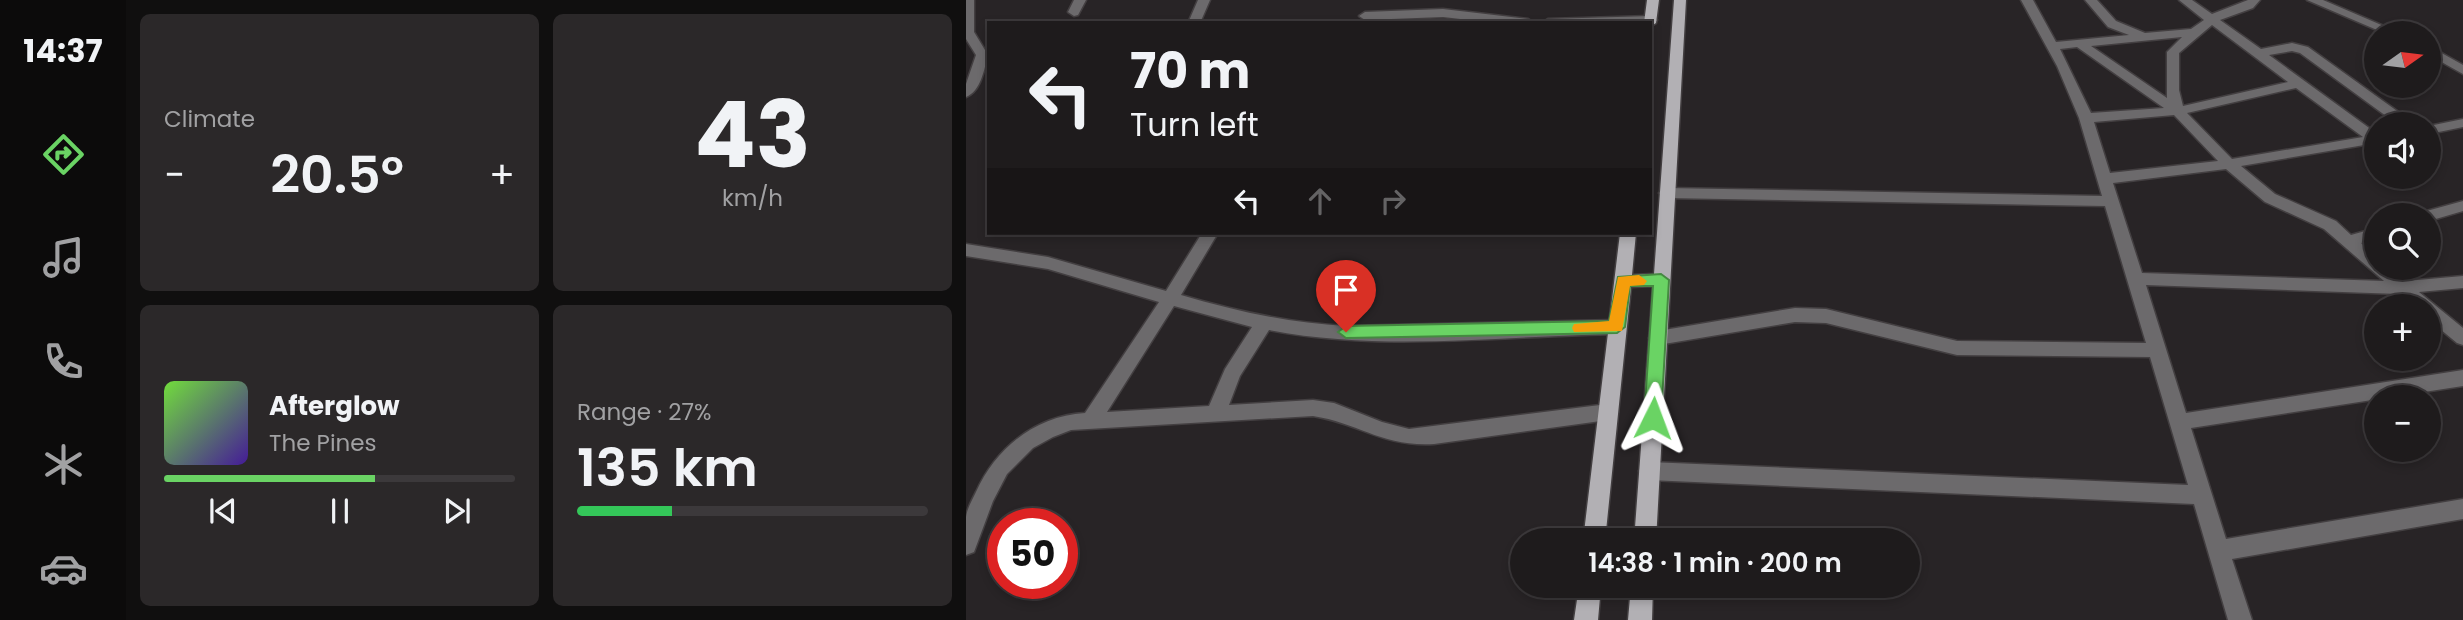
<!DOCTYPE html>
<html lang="en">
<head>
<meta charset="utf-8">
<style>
  :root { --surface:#1e1b1c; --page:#2b2829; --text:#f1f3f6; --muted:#a1a1a3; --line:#3c393b; --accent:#6ad364 }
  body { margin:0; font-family:Poppins,sans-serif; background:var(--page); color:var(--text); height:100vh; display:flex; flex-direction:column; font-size:26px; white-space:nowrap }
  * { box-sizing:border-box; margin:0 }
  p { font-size:23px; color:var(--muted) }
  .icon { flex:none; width:38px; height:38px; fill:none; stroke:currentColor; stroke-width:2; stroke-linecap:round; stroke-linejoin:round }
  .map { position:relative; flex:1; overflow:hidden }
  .side { display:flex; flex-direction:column; gap:14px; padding:14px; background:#100f0f; width:840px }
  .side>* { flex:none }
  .banner { position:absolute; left:21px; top:21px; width:665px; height:214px; border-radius:0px; box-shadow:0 4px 10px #0003,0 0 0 2px var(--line); background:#1e1b1c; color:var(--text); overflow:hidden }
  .needle { width:46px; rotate:76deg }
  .fabs { position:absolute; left:1398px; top:21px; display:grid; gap:14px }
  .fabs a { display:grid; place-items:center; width:77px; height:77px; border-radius:50%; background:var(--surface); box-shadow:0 4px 10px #0003,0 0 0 2px var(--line); font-size:35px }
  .speed { position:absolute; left:21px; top:508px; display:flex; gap:14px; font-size:35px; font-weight:700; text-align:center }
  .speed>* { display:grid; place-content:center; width:91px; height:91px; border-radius:50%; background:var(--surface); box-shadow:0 4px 10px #0003,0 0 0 2px var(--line); line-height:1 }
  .speed .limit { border:10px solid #d22; background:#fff; color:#111 }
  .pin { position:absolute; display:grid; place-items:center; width:60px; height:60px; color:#fff; margin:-72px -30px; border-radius:50% 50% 50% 0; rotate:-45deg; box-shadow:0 0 7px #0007 }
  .pin .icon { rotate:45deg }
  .me { position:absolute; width:77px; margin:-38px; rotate:3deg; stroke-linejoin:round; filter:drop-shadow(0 0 5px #0008) }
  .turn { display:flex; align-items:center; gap:24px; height:147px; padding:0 28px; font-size:32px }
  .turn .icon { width:91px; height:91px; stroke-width:2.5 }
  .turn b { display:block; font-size:49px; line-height:60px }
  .lanes { display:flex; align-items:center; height:66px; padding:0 28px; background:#0003; justify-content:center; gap:35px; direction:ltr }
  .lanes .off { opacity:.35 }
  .big { font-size:52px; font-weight:600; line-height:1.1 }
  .side .widget { flex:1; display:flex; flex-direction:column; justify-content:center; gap:10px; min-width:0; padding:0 24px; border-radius:10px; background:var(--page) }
  .side .dial { align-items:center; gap:0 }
  .dial b { font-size:91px; line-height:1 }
  .song { display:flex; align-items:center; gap:21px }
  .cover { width:84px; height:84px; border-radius:10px; background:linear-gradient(135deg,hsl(100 70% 55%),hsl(260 70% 35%)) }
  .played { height:7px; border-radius:4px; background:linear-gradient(90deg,var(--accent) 60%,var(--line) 60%) }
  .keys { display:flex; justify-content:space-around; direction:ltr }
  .heat { display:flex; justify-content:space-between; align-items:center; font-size:38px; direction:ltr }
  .charge { height:10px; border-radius:5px; background:linear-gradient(90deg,#34c759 27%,var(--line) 0) }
  .side .tiles { flex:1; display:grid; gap:14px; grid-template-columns:repeat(2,1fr) }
  .trip { position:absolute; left:544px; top:528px; width:410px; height:70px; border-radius:35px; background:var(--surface); box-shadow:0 4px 10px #0003,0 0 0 2px var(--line); font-weight:600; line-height:70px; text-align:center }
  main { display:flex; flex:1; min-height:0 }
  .tab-bar { display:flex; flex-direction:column; width:126px; justify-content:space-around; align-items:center; background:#0c0b0b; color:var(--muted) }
  .tab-bar .icon { width:49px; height:49px }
  .tab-bar .selected { color:var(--accent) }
  .tab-bar b { font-size:32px; color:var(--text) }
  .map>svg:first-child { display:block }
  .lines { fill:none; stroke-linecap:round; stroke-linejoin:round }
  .minor-casing { stroke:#433f41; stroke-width:3 }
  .major-casing { stroke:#433f41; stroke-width:3 }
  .minor { fill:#6c6a6c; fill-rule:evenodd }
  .major { fill:#b2b0b4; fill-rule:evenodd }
  .route { fill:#6ad364; stroke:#458941; stroke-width:2 }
  .slow { fill:#f59e0b }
</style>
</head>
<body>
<main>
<nav class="tab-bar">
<b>14:37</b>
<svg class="icon selected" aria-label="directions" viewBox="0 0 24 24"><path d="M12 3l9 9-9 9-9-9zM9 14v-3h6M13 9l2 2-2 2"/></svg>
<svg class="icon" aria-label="music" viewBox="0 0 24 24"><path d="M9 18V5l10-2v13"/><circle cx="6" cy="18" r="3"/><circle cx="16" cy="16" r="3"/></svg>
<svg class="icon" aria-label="phone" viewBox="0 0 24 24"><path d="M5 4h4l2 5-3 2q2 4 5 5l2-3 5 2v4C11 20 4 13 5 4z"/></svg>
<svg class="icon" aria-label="climate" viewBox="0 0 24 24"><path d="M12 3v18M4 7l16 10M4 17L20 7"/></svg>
<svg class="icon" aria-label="car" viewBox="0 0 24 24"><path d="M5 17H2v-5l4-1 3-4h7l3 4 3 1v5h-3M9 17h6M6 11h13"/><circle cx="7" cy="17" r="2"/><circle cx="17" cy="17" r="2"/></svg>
</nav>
<section class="side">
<div class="tiles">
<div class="widget"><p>Climate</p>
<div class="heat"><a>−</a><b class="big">20.5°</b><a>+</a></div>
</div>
<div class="widget dial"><b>43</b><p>km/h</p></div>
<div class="widget">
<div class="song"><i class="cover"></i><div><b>Afterglow</b><p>The Pines</p></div></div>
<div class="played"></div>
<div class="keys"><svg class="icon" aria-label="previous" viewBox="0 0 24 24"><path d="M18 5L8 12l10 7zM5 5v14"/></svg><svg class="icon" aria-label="pause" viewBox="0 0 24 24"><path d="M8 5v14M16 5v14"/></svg><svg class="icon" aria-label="next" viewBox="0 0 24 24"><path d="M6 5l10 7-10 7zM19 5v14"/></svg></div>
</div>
<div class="widget"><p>Range · 27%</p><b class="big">135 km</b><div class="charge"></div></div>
</div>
</section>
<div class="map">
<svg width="1497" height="620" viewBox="0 0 1497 620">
  <rect width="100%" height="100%" fill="#282426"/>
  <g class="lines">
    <!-- minor casing -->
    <g class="minor-casing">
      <path id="minor" d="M0,0h8v32l14,23c-4,15 -7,36 -22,42v-13l10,-29 -10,-16z
        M108,0h12l-8,15 -4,1 -6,-4z
        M232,0h12l-10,23h-12z
        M1055,0h12l23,42 73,-7 -21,-8 -23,-27h12l19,21 29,12 46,-4 13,-9 -25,-20h13l20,14 36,-14h12l-7,8 -33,12 41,29 31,-6 16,4 103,74 2,3h-16l-97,-71 -8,-2 -23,4 107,78v10l-135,23 34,28 61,27 15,14 25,-7v10l-15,5 15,14v11h14l16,13 57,-5v12l-44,4 44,36v17l-6,-2 -28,-23v-14h-16l-14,-12 -253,-9 40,128 277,-43v16l-272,42 35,111 237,-40v20l-231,40 20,61h-24l-34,-116 -545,-24 -7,-3 -3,-6 3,-6 7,-3 539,23 -38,-128 -193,-2 -131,-32 -31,-1 -137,23 -6,-2 -3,-5 3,-5 6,-2 137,-23 31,1 131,32 189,2 -41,-137 -438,-8 -8,-5 8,-5 435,8 -23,-78 -22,-52zM1246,25l76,57 -105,24 -4,-16v-37zM1216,37l-15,15v46l-76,-52zM1111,47l87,61 -73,5 -31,-64zM1330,88l67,49 -131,22 -45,-46zM1208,115l44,46 -108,12 -16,-51zM1260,169l39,33 59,27 60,52 -242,-8 -29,-90z
        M1341,0h16l77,33h-16z
        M477,9l85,10 6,4h-39l-52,-6 -78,3 -6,-4 6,-4z
        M685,16l6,4 -2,3h-113l6,-4z
        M1463,46l34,19v9l-34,-19z
        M1497,119v8l-34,7v-8z
        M1497,201v10l-34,10v-6h-7l1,-3z
        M236,233h16l-37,62c54,16 108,28 165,31l271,-6 6,2 3,5 -3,5 -6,2c-115,2 -235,18 -348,-4l-29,46 -11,29 84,-5 21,3 48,19 27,7 199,-25 7,2 3,6 -3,6 -7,2 -174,24c-52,3 -75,-21 -121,-28l-242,14 -18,7 -20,11 -26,26 -14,27 -19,51 -8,3c0,-12 0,-26 0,-38 1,-8 6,-17 10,-25 20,-44 59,-76 109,-79l74,-111 -111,-33 -82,-13v-12l82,13 118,34zM208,306l78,21 -27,42 -16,37 -102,6z"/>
    </g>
    <!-- major casing -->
    <g class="major-casing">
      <path id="major" d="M681,0h12l-3,23 -6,4v-4h-6z
        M708,0h12l-30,541h-22l19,-255 -22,1 -26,254h-22l37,-308h16l-4,42 22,-1z
        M613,586h22l-3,34h-24z
        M665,586h22l-1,34h-24z"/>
    </g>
    <!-- minor -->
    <use href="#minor" class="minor"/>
    <!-- major -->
    <use href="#major" class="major"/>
  </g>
  <!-- route -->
  <path class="route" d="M695,274l8,6 -8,138 -2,5 -6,2 -7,-2 -2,-5 9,-132h-23l-5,41 -8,6 -271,5 -8,-6 8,-6 263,-5 9,-44z"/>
  <!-- slow -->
  <path class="slow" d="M673,275l8,6 -3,4 -14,1 -8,45 -48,1 -2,-4 2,-4 35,-3 9,-44z"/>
</svg>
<div class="fabs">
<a><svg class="needle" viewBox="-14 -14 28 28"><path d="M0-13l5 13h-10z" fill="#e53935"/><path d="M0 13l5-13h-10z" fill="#a1a1a3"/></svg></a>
<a><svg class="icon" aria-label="sound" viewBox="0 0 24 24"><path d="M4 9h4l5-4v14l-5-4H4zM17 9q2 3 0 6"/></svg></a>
<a><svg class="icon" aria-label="search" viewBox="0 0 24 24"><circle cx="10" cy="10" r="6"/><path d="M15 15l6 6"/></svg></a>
<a>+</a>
<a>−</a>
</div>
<div class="speed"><div class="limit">50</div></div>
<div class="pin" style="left:380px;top:332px;background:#d93025"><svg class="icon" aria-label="arrive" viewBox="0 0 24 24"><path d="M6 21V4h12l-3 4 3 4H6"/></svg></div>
<svg class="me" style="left:687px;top:418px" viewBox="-20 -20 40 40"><path d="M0-17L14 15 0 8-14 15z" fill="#6ad364" stroke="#fff" stroke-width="4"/></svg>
<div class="trip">14:38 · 1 min · 200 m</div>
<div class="banner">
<div class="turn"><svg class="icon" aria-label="left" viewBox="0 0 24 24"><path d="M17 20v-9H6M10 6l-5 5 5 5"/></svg><div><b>70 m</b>Turn left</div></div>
<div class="lanes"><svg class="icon" aria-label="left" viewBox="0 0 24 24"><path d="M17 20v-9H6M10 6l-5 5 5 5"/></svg><svg class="icon off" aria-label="ahead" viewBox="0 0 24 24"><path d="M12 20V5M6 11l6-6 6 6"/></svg><svg class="icon off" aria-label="right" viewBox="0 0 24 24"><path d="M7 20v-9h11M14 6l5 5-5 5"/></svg></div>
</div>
</div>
</main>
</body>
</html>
